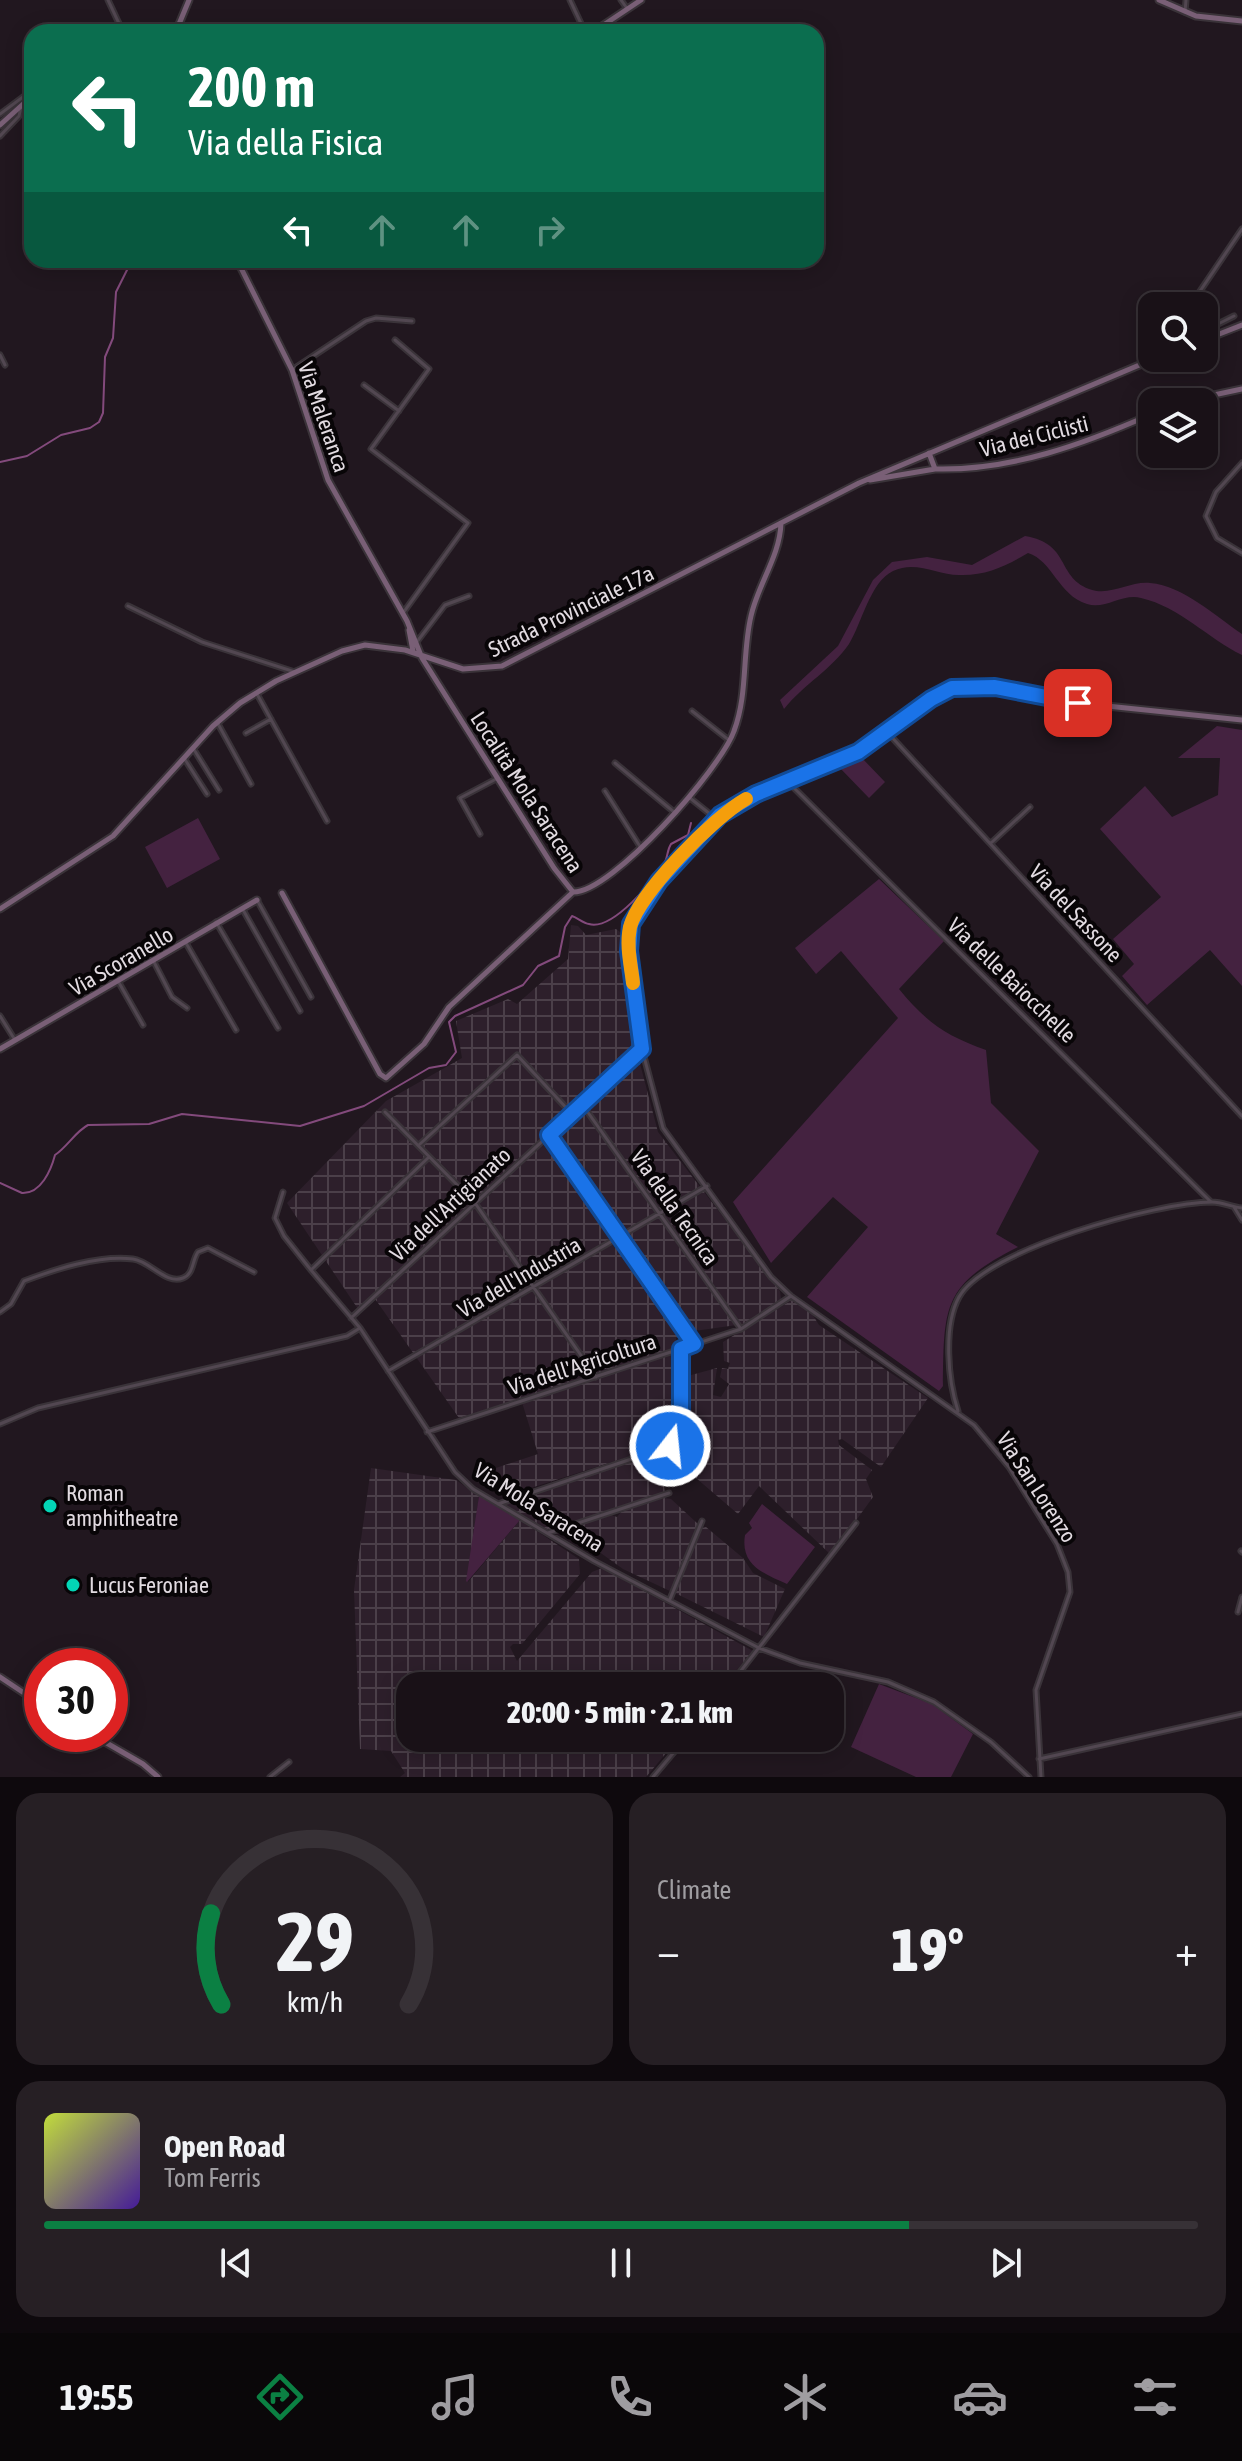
<!DOCTYPE html>
<html lang="en">
<head>
<meta charset="utf-8">
<style>
  :root { --surface:#191117; --page:#261f24; --text:#f1f3f6; --muted:#9f9da1; --line:#373136; --accent:#0b8043 }
  body { margin:0; font-family:"Asap Condensed",sans-serif; background:var(--page); color:var(--text); height:100vh; display:flex; flex-direction:column; font-size:30px; white-space:nowrap }
  * { box-sizing:border-box; margin:0 }
  p { font-size:26px; color:var(--muted) }
  .icon { flex:none; width:44px; height:44px; fill:none; stroke:currentColor; stroke-width:2; stroke-linecap:round; stroke-linejoin:round }
  .map { position:relative; height:1777px; overflow:hidden }
  .sheet { display:flex; flex-direction:column; gap:16px; padding:16px; background:#0e090d; flex:1 }
  .sheet>* { flex:none }
  .banner { position:absolute; left:24px; top:24px; width:800px; height:244px; border-radius:24px; box-shadow:0 4px 20px #0003,0 0 0 2px var(--line); background:#0b6e4f; color:#fff; overflow:hidden }
  .tools { position:absolute; left:1138px; top:292px; display:grid; gap:16px }
  .tools a { display:grid; place-items:center; width:80px; height:80px; border-radius:16px; background:var(--surface); box-shadow:0 4px 20px #0003,0 0 0 2px var(--line); font-size:40px }
  .speed { position:absolute; left:24px; top:1648px; display:flex; gap:16px; font-size:40px; font-weight:700; text-align:center }
  .speed>* { display:grid; place-content:center; width:104px; height:104px; border-radius:50%; background:var(--surface); box-shadow:0 4px 20px #0003,0 0 0 2px var(--line); line-height:1 }
  .speed .limit { border:12px solid #d22; background:#fff; color:#111 }
  .pin { position:absolute; display:grid; place-items:center; width:68px; height:68px; color:#fff; margin:-34px; border-radius:16px; box-shadow:0 4px 12px #0006 }
  .me { position:absolute; width:88px; margin:-44px; rotate:16deg; stroke-linejoin:round; filter:drop-shadow(0 0 6px #0008) }
  .turn { display:flex; align-items:center; gap:28px; height:168px; padding:0 32px; font-size:36px }
  .turn .icon { width:104px; height:104px; stroke-width:2.5 }
  .turn b { display:block; font-size:56px; line-height:68px }
  .lanes { display:flex; align-items:center; height:76px; padding:0 32px; background:#0003; justify-content:center; gap:40px; direction:ltr }
  .lanes .off { opacity:.35 }
  .big { font-size:60px; font-weight:800; line-height:1.1 }
  .sheet .card { flex:1; display:flex; flex-direction:column; justify-content:center; gap:12px; min-width:0; padding:0 28px; border-radius:24px; background:var(--page) }
  .sheet .dial { align-items:center; gap:0 }
  .dial svg { height:208px; overflow:visible; fill:none; stroke:var(--line); stroke-width:7; stroke-linecap:round; text-anchor:middle }
  .dial text { fill:var(--text); stroke:none }
  .song { display:flex; align-items:center; gap:24px }
  .cover { width:96px; height:96px; border-radius:12px; background:linear-gradient(135deg,hsl(70 70% 55%),hsl(260 70% 35%)) }
  .played { height:8px; border-radius:4px; background:linear-gradient(90deg,var(--accent) 75%,var(--line) 75%) }
  .keys { display:flex; justify-content:space-around; direction:ltr }
  .heat { display:flex; justify-content:space-between; align-items:center; font-size:44px; direction:ltr }
  .sheet .tiles { flex:1; display:grid; gap:16px; grid-template-columns:1fr 1fr }
  .card:last-child { grid-column:span 2 }
  .trip { position:absolute; left:396px; top:1672px; width:448px; height:80px; border-radius:24px; background:var(--surface); box-shadow:0 4px 20px #0003,0 0 0 2px var(--line); font-weight:800; line-height:80px; text-align:center }
  .tab-bar { display:flex; height:128px; justify-content:space-around; align-items:center; background:#0a0709; color:var(--muted) }
  .tab-bar .icon { width:56px; height:56px }
  .tab-bar .on { color:var(--accent) }
  .tab-bar b { font-size:36px; color:var(--text) }
  .map>svg:first-child { display:block }
  .industrial { fill:url(#industrial-grid) }
  .green { fill:#442240 }
  .lines { fill:none; stroke-linecap:round; stroke-linejoin:round }
  .stream { stroke:#834a7c; stroke-width:2 }
  .street-casing { stroke:#3a3339; stroke-width:7 }
  .secondary-casing { stroke:#3a3339; stroke-width:9 }
  .street { stroke:#524751; stroke-width:3 }
  .secondary { stroke:#795f76; stroke-width:5 }
  .route-casing { stroke:#114b97; stroke-width:20 }
  .route { stroke:#1a73e8; stroke-width:14 }
  .slow { stroke:#f59e0b; stroke-width:14 }
  .poi-dot { fill:#03d5b6; stroke:#080507; stroke-width:3 }
  .labels { text-anchor:middle; dominant-baseline:central; stroke-width:8; stroke-linejoin:round; paint-order:stroke }
  .street-label { font-size:22px; fill:#e2dbe1; stroke:#080507 }
  .poi-label { font-size:22px; fill:#e2dbe1; stroke:#080507; text-anchor:start }
</style>
</head>
<body>
<div class="map">
<svg width="1242" height="1777" viewBox="0 0 1242 1777">
  <defs>
    <pattern id="industrial-grid" width="8" height="8" patternUnits="userSpaceOnUse" patternTransform="scale(2)"><rect width="8" height="8" fill="#2d1f2b"/><path d="M0 4h8M4 0v8" fill="none" stroke="#4b3f49"/></pattern>
  </defs>
  <rect width="100%" height="100%" fill="#21171f"/>
  <!-- industrial -->
  <path class="industrial" d="M571,925l7,1 8,9 30,-6 8,6 15,125 19,72 122,159 1,8 -37,25 -50,7 -18,7 3,70 -11,36 -162,52 -16,-26 48,-16 -17,-55 -62,19 -86,-122 -15,13 -71,-106 99,-102 76,-43 -6,-37 52,-22 9,5 51,-45z
    M792,1300l17,9 10,16 109,73 -47,69 -39,-28 -4,1 1,5 33,25 -6,9 7,18 -42,58 -72,-69 -21,28 -42,-36 1,-9 -27,-13 15,-47 -1,-32 33,-9 -4,27 8,2 8,-13 -9,-7 2,-9 6,1 2,-6 -6,-2 -1,-19z
    M665,1452l-5,13 5,27 -109,37h-9l-41,-24 2,-5z
    M371,1468l85,12 23,16 -11,86 52,-62 59,39 1,15 -58,70h-9l-3,3 7,14 75,-89 10,-4 151,83 -30,35h-313v52h269l-33,39h-246l5,-4 -14,-22 -31,-2 -6,-159z
    M664,1498l7,1 27,25 -28,67 -47,-22 -50,-36 -1,-5 39,-13 6,2 4,-5z
    M706,1527l37,31 10,15 32,16 -21,48 -89,-44 27,-65z"/>
  <!-- green -->
  <path class="green" d="M1025,536c46,8 31,40 64,53 21,8 40,-8 61,-6 34,3 65,33 92,51v21c-35,-17 -62,-48 -101,-57 -18,-5 -36,12 -54,6 -29,-9 -34,-43 -59,-51 -22,13 -42,23 -69,22 -22,0 -43,-15 -66,-4 -23,11 -31,52 -44,73 -18,26 -45,40 -65,65l-4,-9 58,-54 35,-66 19,-18 35,-5 45,8z
    M1217,726l25,4v256l-32,-36 -63,55 -25,-29 12,-12 -21,-25 48,-42 -61,-68 45,-43 27,31 46,-22 2,-37h-42z
    M861,757l24,25 -16,16 -30,-31z
    M198,818l22,41 -53,29 -22,-41z
    M879,879l65,62 -45,48c27,33 47,47 87,61l5,53 48,48 -43,83 22,13c-75,38 -74,58 -75,139l-4,5 -132,-94 61,-70 -35,-30 -62,66 -38,-61 165,-184 -57,-67 -25,23 -21,-26z
    M479,1496l41,24 -53,62 -1,-1z
    M762,1504l53,43 -28,37c-23,-10 -47,-19 -42,-49l7,-7 -3,-5z
    M879,1684l53,20 41,30 -22,43h-35l-65,-30z"/>
  <g class="lines">
    <!-- stream -->
    <path class="stream" d="M0,462l27,-6 34,-21 29,-7 9,-6 4,-9 2,-56 8,-19 3,-46 16,-32
      M0,1183l22,10c19,1 29,-23 33,-38 13,-9 20,-23 33,-30l61,-1 33,-10 118,12 64,-20 65,-38 17,-3 10,-13 -7,-30 6,-6 68,-31 15,-19 21,-10 6,-29 7,-11c6,2 11,7 17,8 24,7 65,-44 76,-62 3,-6 2,-12 6,-18l17,-9 3,-12"/>
    <!-- street casing -->
    <g class="street-casing">
      <path id="street" d="M108,0l15,32
        M570,0l15,32
        M621,0l5,7
        M1185,12l1,-12
        M0,114l27,-20 5,1
        M0,136l19,-20 2,-9
        M1190,306l52,-77
        M1204,331l30,-15
        M395,340l34,29 -58,80 97,74 -65,90
        M0,355l5,10
        M292,370l74,-49 10,-3 36,3
        M364,385l35,26
        M1242,463l-26,29 -10,24 11,22 25,15
        M128,606l74,36 93,30
        M416,643l29,-38 24,-9
        M257,694l70,127
        M692,711l38,30
        M217,722l34,62
        M887,732l355,384
        M246,733l25,-14
        M193,748l26,42
        M184,758l23,36
        M615,763l59,49
        M788,782l423,420
        M605,791l36,57
        M690,798l25,20
        M480,834l-20,-36 38,-20
        M991,843l39,-36
        M257,900l54,97
        M242,908l58,103
        M216,922l62,106
        M186,943l50,87
        M154,962l18,35 15,11
        M118,981l25,44
        M0,1016l15,24
        M582,1104l159,225
        M385,1112l90,91 121,174
        M549,1135l145,209
        M420,1144l97,-89 55,59
        M429,1157l-118,113 49,58 95,144 18,17 121,72 165,87 41,15 88,19 46,20 57,40 38,35
        M283,1192l-8,26 9,18 27,34
        M1234,1207l8,13
        M0,1312l11,-8 13,-23c32,-12 74,-26 109,-22 17,2 33,26 50,19 11,-4 9,-18 15,-26l10,-4 46,24
        M351,1318l291,-269 21,79 108,149 20,19 183,129 35,42 48,77 11,28 2,20 -34,98 5,87
        M388,1371l319,-185
        M958,1411c-10,-30 -15,-85 1,-114 27,-48 199,-95 253,-95 10,0 20,5 30,6
        M0,1424l38,-16 309,-72 13,-8
        M427,1432l314,-103 50,-33
        M498,1504l172,-58 11,-38v-58
        M548,1533l121,-40
        M1241,1551l1,1
        M670,1599l32,-78
        M1238,1612l4,-15
        M729,1686l127,-163
        M1039,1759l203,-45
        M270,1777l19,-15
        M653,1777l33,-39"/>
    </g>
    <!-- secondary casing -->
    <g class="secondary-casing">
      <path id="secondary" d="M1159,0l37,16 46,5
        M177,29l12,-29
        M122,32l55,-3 20,3
        M593,32l48,-32
        M0,125l32,-29
        M237,260l55,110 36,110 79,141 15,37 132,210 19,24c39,1 148,-124 161,-161 14,-37 8,-77 17,-115 7,-32 29,-60 30,-93
        M1204,340l38,-15
        M1181,402l61,-13
        M929,453l6,16c76,2 149,-25 217,-55
        M870,480l65,-11
        M409,630l4,21
        M282,893l98,181 6,4 38,-34 25,-37 124,-115
        M0,909l113,-73 100,-110 27,-23 36,-22 66,-30 23,-6 40,5 58,19 39,-3 357,-183 297,-125
        M0,1049l257,-149
        M642,1049l-13,-98 3,-29 37,-52 47,-51 27,-18 107,-45 84,-58 26,-11h35l83,16 164,17
        M0,1677l42,28
        M91,1734l52,30 15,13"/>
    </g>
    <!-- street -->
    <use href="#street" class="street"/>
    <!-- secondary -->
    <use href="#secondary" class="secondary"/>
  </g>
  <g class="lines">
    <!-- route casing -->
    <g class="route-casing">
      <path id="route" d="M670,1446l11,-38v-59l13,-5 -145,-209 93,-86 -13,-98 2,-27 28,-43 61,-66 36,-21 102,-42 73,-53 21,-11 43,-1 83,16"/>
    </g>
    <!-- route -->
    <use href="#route" class="route"/>
    <!-- slow -->
    <path class="slow" d="M633,983c-2,-18 -7,-37 -3,-56 9,-34 84,-110 116,-128"/>
  </g>
  <!-- markers -->
  <g class="poi-dot">
    <circle cx="50" cy="1506" r="8"/>
    <circle cx="73" cy="1585" r="8"/>
  </g>
  <g class="labels">
    <!-- street labels -->
    <g class="street-label">
      <text transform="translate(324 417) rotate(71)">Via Maleranca</text>
      <text transform="translate(1034 436) rotate(-14)">Via dei Ciclisti</text>
      <text transform="translate(571 611) rotate(-26)">Strada Provinciale 17a</text>
      <text transform="translate(527 792) rotate(57)">Località Mola Saracena</text>
      <text transform="translate(1076 913) rotate(47)">Via del Sassone</text>
      <text transform="translate(121 961) rotate(-30)">Via Scoranello</text>
      <text transform="translate(1012 980) rotate(44)">Via delle Baiocchelle</text>
      <text transform="translate(450 1204) rotate(-43)">Via dell'Artigianato</text>
      <text transform="translate(675 1207) rotate(55)">Via della Tecnica</text>
      <text transform="translate(519 1277) rotate(-30)">Via dell'Industria</text>
      <text transform="translate(582 1364) rotate(-18)">Via dell'Agricoltura</text>
      <text transform="translate(1037 1487) rotate(57)">Via San Lorenzo</text>
      <text transform="translate(539 1507) rotate(32)">Via Mola Saracena</text>
    </g>
    <!-- poi labels -->
    <g class="poi-label">
      <text x="66" y="1493">Roman<tspan x="66" dy="25">amphitheatre</tspan></text>
      <text x="89" y="1585">Lucus Feroniae</text>
    </g>
  </g>
</svg>
<div class="tools">
<a><svg class="icon" aria-label="search" viewBox="0 0 24 24"><circle cx="10" cy="10" r="6"/><path d="M15 15l6 6"/></svg></a>
<a><svg class="icon" aria-label="layers" viewBox="0 0 24 24"><path d="M12 4l9 5-9 5-9-5zM3 14l9 5 9-5"/></svg></a>
</div>
<div class="speed"><div class="limit">30</div></div>
<div class="pin" style="left:1078px;top:703px;background:#d93025"><svg class="icon" aria-label="arrive" viewBox="0 0 24 24"><path d="M6 21V4h12l-3 4 3 4H6"/></svg></div>
<svg class="me" style="left:670px;top:1446px" viewBox="-20 -20 40 40"><circle r="17" fill="#1a73e8" stroke="#fff" stroke-width="3"/><path d="M0-11L8 9 0 5-8 9z" fill="#fff"/></svg>
<div class="trip">20:00 · 5 min · 2.1 km</div>
<div class="banner">
<div class="turn"><svg class="icon" aria-label="left" viewBox="0 0 24 24"><path d="M17 20v-9H6M10 6l-5 5 5 5"/></svg><div><b>200 m</b>Via della Fisica</div></div>
<div class="lanes"><svg class="icon" aria-label="left" viewBox="0 0 24 24"><path d="M17 20v-9H6M10 6l-5 5 5 5"/></svg><svg class="icon off" aria-label="ahead" viewBox="0 0 24 24"><path d="M12 20V5M6 11l6-6 6 6"/></svg><svg class="icon off" aria-label="ahead" viewBox="0 0 24 24"><path d="M12 20V5M6 11l6-6 6 6"/></svg><svg class="icon off" aria-label="right" viewBox="0 0 24 24"><path d="M7 20v-9h11M14 6l5 5-5 5"/></svg></div>
</div>
</div>
<section class="sheet">
<div class="tiles">
<div class="card dial"><svg viewBox="0 0 100 80">
<path d="M14 69A42 42 0 1 1 86 69"/>
<path d="M14 69A42 42 0 0 1 10 34" stroke="#0b8043"/>
<text x="50" y="56" font-size="32" font-weight="700">29</text>
<text x="50" y="72" font-size="11">km/h</text>
</svg></div>
<div class="card"><p>Climate</p>
<div class="heat"><a>−</a><b class="big">19°</b><a>+</a></div>
</div>
<div class="card">
<div class="song"><i class="cover"></i><div><b>Open Road</b><p>Tom Ferris</p></div></div>
<div class="played"></div>
<div class="keys"><svg class="icon" aria-label="previous" viewBox="0 0 24 24"><path d="M18 5L8 12l10 7zM5 5v14"/></svg><svg class="icon" aria-label="pause" viewBox="0 0 24 24"><path d="M8 5v14M16 5v14"/></svg><svg class="icon" aria-label="next" viewBox="0 0 24 24"><path d="M6 5l10 7-10 7zM19 5v14"/></svg></div>
</div>
</div>
</section>
<nav class="tab-bar">
<b>19:55</b>
<svg class="icon on" aria-label="directions" viewBox="0 0 24 24"><path d="M12 3l9 9-9 9-9-9zM9 14v-3h6M13 9l2 2-2 2"/></svg>
<svg class="icon" aria-label="music" viewBox="0 0 24 24"><path d="M9 18V5l10-2v13"/><circle cx="6" cy="18" r="3"/><circle cx="16" cy="16" r="3"/></svg>
<svg class="icon" aria-label="phone" viewBox="0 0 24 24"><path d="M5 4h4l2 5-3 2q2 4 5 5l2-3 5 2v4C11 20 4 13 5 4z"/></svg>
<svg class="icon" aria-label="climate" viewBox="0 0 24 24"><path d="M12 3v18M4 7l16 10M4 17L20 7"/></svg>
<svg class="icon" aria-label="car" viewBox="0 0 24 24"><path d="M5 17H2v-5l4-1 3-4h7l3 4 3 1v5h-3M9 17h6M6 11h13"/><circle cx="7" cy="17" r="2"/><circle cx="17" cy="17" r="2"/></svg>
<svg class="icon" aria-label="filters" viewBox="0 0 24 24"><path d="M4 7h16M4 17h16"/><circle cx="9" cy="7" r="2"/><circle cx="15" cy="17" r="2"/></svg>
</nav>
</body>
</html>
